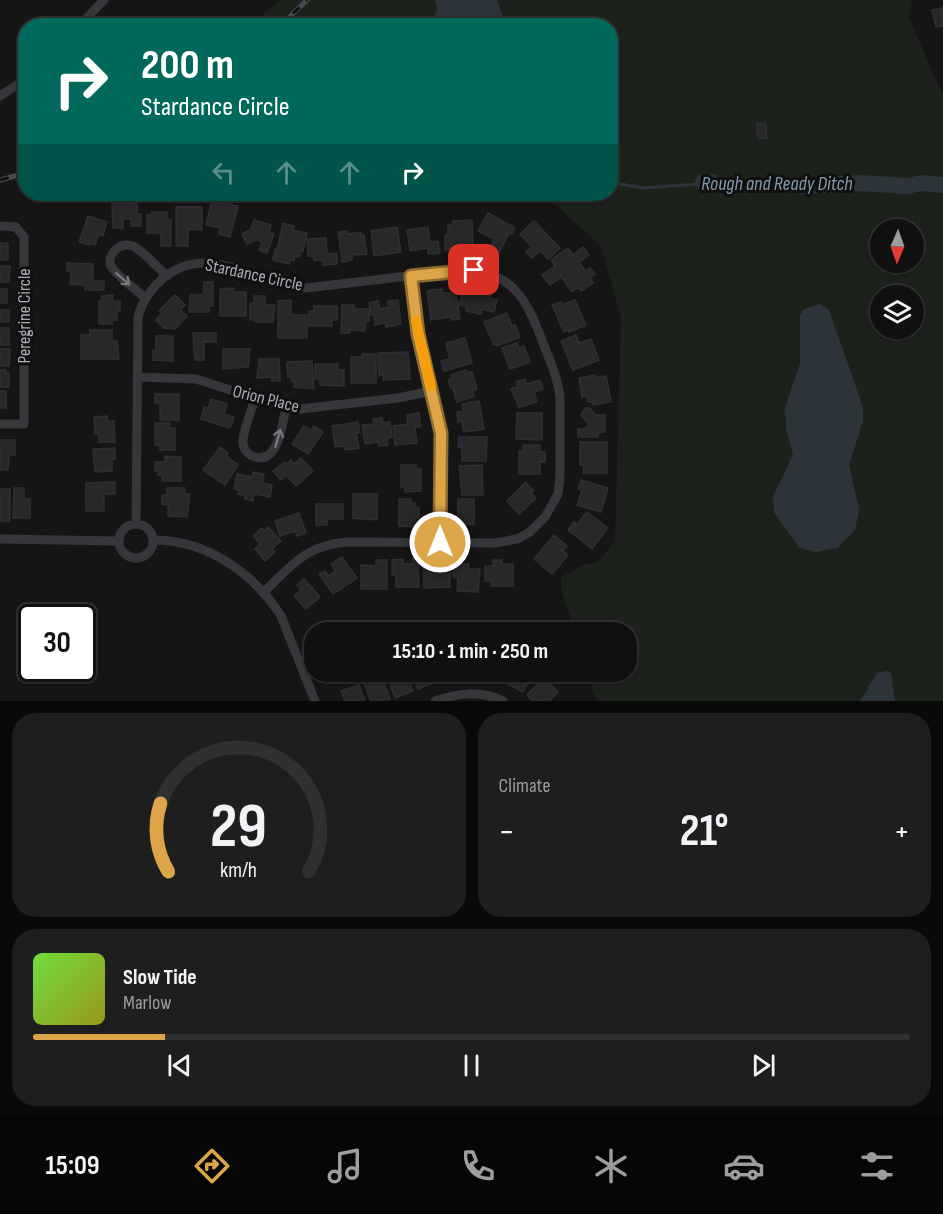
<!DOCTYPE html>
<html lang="en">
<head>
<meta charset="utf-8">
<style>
  :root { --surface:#101010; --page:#1e1e1e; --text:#f1f3f6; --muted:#9c9d9f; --line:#303030; --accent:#dca648 }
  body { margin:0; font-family:"Sofia Sans Condensed",sans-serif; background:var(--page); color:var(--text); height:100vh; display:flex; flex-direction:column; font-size:22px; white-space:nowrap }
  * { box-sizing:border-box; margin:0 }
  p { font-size:20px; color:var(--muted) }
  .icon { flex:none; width:33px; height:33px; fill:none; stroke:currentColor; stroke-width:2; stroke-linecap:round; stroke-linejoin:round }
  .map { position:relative; height:701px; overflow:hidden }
  .panel { display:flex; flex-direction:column; gap:12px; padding:12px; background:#090909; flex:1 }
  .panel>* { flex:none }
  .top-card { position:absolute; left:18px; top:18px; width:600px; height:183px; border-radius:24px; box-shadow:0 2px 4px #0004,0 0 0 2px var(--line); background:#00695c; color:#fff; overflow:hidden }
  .needle { width:39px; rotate:182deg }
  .buttons { position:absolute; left:870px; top:219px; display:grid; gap:12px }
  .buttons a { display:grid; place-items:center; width:54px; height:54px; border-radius:50%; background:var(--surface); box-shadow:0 2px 4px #0004,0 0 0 2px var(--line); font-size:30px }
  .speed { position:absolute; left:18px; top:604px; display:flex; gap:12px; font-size:30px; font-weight:700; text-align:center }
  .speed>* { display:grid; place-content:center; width:78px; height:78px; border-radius:50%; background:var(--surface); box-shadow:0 2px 4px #0004,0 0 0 2px var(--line); line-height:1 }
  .speed .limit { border:3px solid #111; border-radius:9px; background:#fff; color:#111 }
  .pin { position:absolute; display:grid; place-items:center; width:51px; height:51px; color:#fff; margin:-26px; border-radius:12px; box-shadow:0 3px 9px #0006 }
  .me { position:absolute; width:66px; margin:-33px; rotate:0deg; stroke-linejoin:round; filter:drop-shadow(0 0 4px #0008) }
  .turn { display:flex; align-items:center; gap:21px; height:126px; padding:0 24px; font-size:27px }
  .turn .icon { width:78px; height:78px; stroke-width:2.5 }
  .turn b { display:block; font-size:42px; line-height:51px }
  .lanes { display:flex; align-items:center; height:57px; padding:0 24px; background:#0003; justify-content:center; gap:30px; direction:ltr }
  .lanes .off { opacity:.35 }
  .big { font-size:45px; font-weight:700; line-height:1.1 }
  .panel .tile { flex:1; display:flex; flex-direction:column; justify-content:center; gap:9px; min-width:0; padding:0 21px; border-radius:24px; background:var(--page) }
  .panel .dial { align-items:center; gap:0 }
  .dial svg { height:156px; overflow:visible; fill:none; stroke:var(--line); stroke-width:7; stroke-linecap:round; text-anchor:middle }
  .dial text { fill:var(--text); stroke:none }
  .song { display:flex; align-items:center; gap:18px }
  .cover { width:72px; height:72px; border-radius:9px; background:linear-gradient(135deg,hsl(100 70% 55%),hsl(60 70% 35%)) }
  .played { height:6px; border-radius:3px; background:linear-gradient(90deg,var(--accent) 15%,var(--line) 15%) }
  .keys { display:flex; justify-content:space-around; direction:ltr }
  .heat { display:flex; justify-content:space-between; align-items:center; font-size:33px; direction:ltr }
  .panel .tiles { flex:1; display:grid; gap:12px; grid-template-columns:1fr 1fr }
  .tile:last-child { grid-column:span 2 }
  .trip { position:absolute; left:304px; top:622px; width:333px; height:60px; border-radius:24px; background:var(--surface); box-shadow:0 2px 4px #0004,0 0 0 2px var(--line); font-weight:700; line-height:60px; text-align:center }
  .menu { display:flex; height:96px; justify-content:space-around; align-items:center; background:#060606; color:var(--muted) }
  .menu .icon { width:42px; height:42px }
  .menu .on { color:var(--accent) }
  .menu b { font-size:27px; color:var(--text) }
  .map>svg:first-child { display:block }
  .green { fill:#1c211c; fill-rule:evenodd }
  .water { fill:#2d3439 }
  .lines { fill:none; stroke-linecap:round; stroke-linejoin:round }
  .stream { stroke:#2d3439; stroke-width:3 }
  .river { stroke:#2d3439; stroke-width:16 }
  .building { fill:#28282a; stroke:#2f2f32; stroke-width:1.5 }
  .street { stroke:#36373b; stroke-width:9 }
  .rail-casing { stroke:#4a4b50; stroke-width:5 }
  .rail { stroke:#101011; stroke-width:3; stroke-dasharray:9; stroke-linecap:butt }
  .oneway { stroke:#75787e }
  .route-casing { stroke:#8f6c2f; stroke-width:15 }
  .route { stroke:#dca648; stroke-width:10 }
  .slow { stroke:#f59e0b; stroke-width:10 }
  .labels { text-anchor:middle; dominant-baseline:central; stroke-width:6; stroke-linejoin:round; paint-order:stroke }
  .street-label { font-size:18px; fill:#a8adb5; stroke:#101011 }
  .water-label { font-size:20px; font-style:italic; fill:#839aac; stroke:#101011 }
</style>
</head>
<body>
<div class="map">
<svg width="943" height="701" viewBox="0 0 943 701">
  <rect width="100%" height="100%" fill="#151516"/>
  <!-- green -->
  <path class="green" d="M280,0h632l-3,18 34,78v605h-347l-9,-29h40v-39h-52l-13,-41 -1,-15 25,-13 11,-1 18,-22 6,-223 -20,-72 -54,-49 -444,-3 -73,6 -1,-6h581v-168l-359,-1zM880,230h34v32h-34zM880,296h34v32h-34z"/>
  <!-- water -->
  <path class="water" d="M435,0h62l9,25h-78l9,-15z
    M705,174h9l6,4 1,8h-8l-3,3 -7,2 -5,-2 -3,-8 3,-6z
    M820,304l9,6 34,97v14l-14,44 10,44 -4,21 -18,18 -21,4 -17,-4 -25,-36 -1,-16 20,-41 -7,-26 -1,-22 15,-43v-49l4,-6z
    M887,671l4,2 4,28h-35l17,-28z"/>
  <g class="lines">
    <!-- stream -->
    <path class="stream" d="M17,180h9
      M610,182l33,6 54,-4
      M719,183l85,3"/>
    <!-- river -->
    <path class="river" d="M804,186l56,-3 47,3 15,-3 21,2"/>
  </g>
  <!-- building -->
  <path class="building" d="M943,8v18l-7,1 -4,-17z
    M765,123l2,15 -9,1 -1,-15z
    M212,200l26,6 -8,31 -11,-3 1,-6 -14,-3z
    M112,202l25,2v10h4v12h-10v-7h-8v9h-10z
    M176,207h26v23l-14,-1v17h-12z
    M152,212h15v8h4v26h-10v-13h-14v-18h5z
    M488,213l27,15 -3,6 -3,-1 -10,20 -9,-5 4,-9 -16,-8z
    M88,216l19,6 -4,14 -4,-2 -4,11 -5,-2 -1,2 -10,-3z
    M254,220l17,5 -2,7 5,2 -7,19 -8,-3 3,-8 -6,-2 -9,4 -5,-10 9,-5z
    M472,220l1,30h-28v-15h3v-10l5,-1v-3z
    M534,221l26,27 -12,11 -8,-8 -8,7 -6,-6 6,-5 -12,-13z
    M283,223l11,3 -1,4 14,3 -4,18 -2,-1 -2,7 -4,-1 -1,5 -4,-1 -1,4 -16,-4 2,-11 2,1z
    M397,227l4,25 -27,4 -3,-25z
    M428,227l2,15 8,-1 2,12 -12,1v-6l-18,3 -3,-21z
    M347,231l1,3 13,-2v4l3,-1 3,19 -15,1v5l-10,2 -4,-30z
    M326,238l1,16 10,-1v11l-14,1v-5l-9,1 -1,-5h-5l-1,-17z
    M0,243h8v17h-8z
    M583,247l6,8 -10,7 6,9 5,-3 5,6 -5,4 3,5 -12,8 -2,-4 -7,5 -11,-15 -11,8 -8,-10 13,-9 -4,-6 17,-12 5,7z
    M67,263l26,1v17h11v9h-19v-5l-15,-1 1,-13h-4z
    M0,266h10l-1,16h-9z
    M204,282h9v24h-4v6h-20l1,-17h13z
    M465,285l26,6 -2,7 8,2 -3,12 -12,-3 -1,5 -15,-3 1,-4 -8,-2z
    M233,288v4h13v24h-26v-27z
    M0,289h7v14h-7z
    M442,289v4h14l4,26 -8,1 -1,-3 -20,3 -4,-29z
    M113,295v6h7v10h-3v9h-5v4h-13v-23h3v-5z
    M175,295l10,10 -5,5 7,6 -12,13 -11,-1 -8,-8 6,-7 -3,-2z
    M254,296h11v9h10l-2,17h-18v-2h-5v-17h4z
    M291,300v15h16v23h-29v-37z
    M398,300l3,24 -15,3 -1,-4 -10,2 -1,-10h-3l-2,-12 9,-2 2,8 9,-2 -1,-6z
    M575,300l11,25 -17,7 -1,-2 -4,2 -12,-27 9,-3 1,3z
    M342,305h12v4h15v12h-3l-1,10 -15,-1v3h-9z
    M314,306h23v14h-5v6h-23v-15h5z
    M0,310h9v12h-9z
    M507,313l5,13 3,-1 5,12 -23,9v-2l-3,1 -10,-23z
    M0,328h9v17h-9z
    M90,330h22v11h5l2,18h-38v-24h9z
    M193,333h23v9h-12v18h-9z
    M576,335l3,8 12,-4 8,21 -26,10 -12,-29z
    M156,336h17v25l-20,-1v-10h3z
    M465,338l7,25 -28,8 -3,-10 9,-2 -4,-16z
    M517,343l2,5 5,-2 6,16 -20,7 -8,-21z
    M0,349h10l-1,17h-9z
    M223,349h27l-2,18 -25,2z
    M408,352l2,27 -27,1v-5l-4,1 -1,-23z
    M362,354h14v29h-25v-26h11z
    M259,359h20l1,22h-8v-4l-15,1z
    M312,361l2,28 -20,-2v-6h-3v-4h-3l-1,-15z
    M315,364h23v6h6v16l-24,-1v-6h-5z
    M0,370h6v3h3v14h-9z
    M466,370l1,3 5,-1 5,17 -5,2 2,5 -17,6 -4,-14h-2l-3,-8 4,-1 -1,-4z
    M595,375l1,3 10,-2 5,26 -18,3 -1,-3h-4l-1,-6 -5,1 -3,-19z
    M525,379l2,5 13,-4 3,9 -9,3 3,10 -18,5 -8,-18 7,-2 -2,-5z
    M0,391h6v17h-6z
    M155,394h24v26h-19v-17h-5z
    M211,399l16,5 -3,10 10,3 -4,11 -29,-9 3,-12 4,1z
    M479,401l5,28 -20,3 -2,-11 -4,1 -1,-10 6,-1 -1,-7z
    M585,408h5l6,7h9v17h-6l-1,5h-20v-8h6l5,-3 -1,-3 -7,-8z
    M419,413l2,14h-6l2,16 -22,2 -2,-19 15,-2 -1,-9z
    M517,413h25v27l-26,-1z
    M107,416l1,6 6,-1 1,21h-16v-8h-4l-1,-17z
    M382,418l1,5 7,-1 2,15 -5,1 1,7 -9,1 -1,-4 -13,2 -3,-19 12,-1 -1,-5z
    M358,422l2,11h-4l3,15 -14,2 -1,-4 -9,1 -3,-21z
    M155,423h15l-1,5h6v22h-15v-5h-5z
    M304,426l7,4 3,-4 9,6 -15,22 -16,-10z
    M459,437h28l-1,24h-24v-14h-4z
    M0,440h15v15h-6l-1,15h-8z
    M580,442h27v31h-24l1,-8h-4z
    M523,445h17v7h5v10h-5v12h-21v-23h4z
    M220,447l8,6 -2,3 12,9 -13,20 -22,-15z
    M115,448v11h-3v12l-17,1 -2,-23z
    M165,456l16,1v24h-19v-6h-4v-4h-3v-9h10z
    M301,458l12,13 -17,15 -10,-11 -5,5 -8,-9 11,-9 2,2 5,-4 3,4z
    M401,465h15v4h5v22l-16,1v-5h-4z
    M482,465l1,30h-21l-3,-29z
    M253,472l11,2 -2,9 10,2 -2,12 -16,-3 -1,7 -8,-2v-3l-7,-2 1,-4 -5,-1 3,-15 15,3z
    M581,480l27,8 -7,24 -24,-7 5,-15 -4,-1z
    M115,482v12h-11v17h-18v-28z
    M526,482l7,8 -2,3 5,5 -17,16 -12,-13z
    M14,488h10v11h6v19h-17z
    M167,488h18l-1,6h6l-3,23 -19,-1v-11l-6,-1v-9h5z
    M0,489h10v32h-10z
    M353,494h24v26l-24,-2z
    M399,499h12v4h4v5h4v19l-20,-1z
    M458,499h16v25h-19v-8h3z
    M316,504h27v15h-16v6h-11z
    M587,512l21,16 -16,21 -24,-19 6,-8 3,3z
    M299,513l7,20 -9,3 -2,-5 -15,5 -5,-15z
    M268,527l13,14 -9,8 3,3 -10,9 -10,-12 5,-5 -7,-8 9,-8 2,3z
    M554,535l13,11 -4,5 5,4 -16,19 -18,-15z
    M342,557l15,21 -24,16 -14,-20 6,-3 3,5 8,-5 -5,-7z
    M413,558h5l1,29h-23v-12h-4v-15l11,-1v5h10z
    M376,560h11v29h-26v-24l15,1z
    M493,560h9v4h11v22h-22v-5h-6v-15h8z
    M423,561h27v26l-26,1z
    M454,564h15l-1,5h12l-2,23 -21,-1 1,-13 -5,-1z
    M304,579l16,18 -14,12 -12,-13 7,-6 -4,-5z
    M399,672h7l7,19 -18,7 -8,-22z
    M412,672h21l3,10 -18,7z
    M439,672h20l1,4 -19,4z
    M512,672h22l-11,20 -17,-9z
    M382,676l8,23 -19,2 -7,-18z
    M544,678l14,14 -9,9h-16l-6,-6z
    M359,685l6,16h-20l-4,-10z"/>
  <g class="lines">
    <!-- street -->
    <path class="street" d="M79,26l25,-26
      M0,96l26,-17
      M0,226l16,1 8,10v187h-24
      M411,276l7,58 23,99 -1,109
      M145,298c-10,-9 -23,-18 -32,-29 -10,-13 8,-30 22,-22 11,7 22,20 32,29
      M137,377l59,2 90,29 14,1 98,-11 34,-7
      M255,398c-3,12 -13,34 -12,45 0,7 6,12 12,14 24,7 27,-34 31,-49
      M136,524l2,-207c4,-16 13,-28 25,-39 48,-38 94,8 143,10l154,-18c52,-1 67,30 83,73 7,17 14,34 17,53v80l-2,18 -13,23 -15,15 -13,7 -22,4 -147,-1c-41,2 -57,24 -84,50
      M119 541a17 17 0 1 1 34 0a17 17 0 1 1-34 0Z
      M0,539l119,2
      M153,540c53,0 100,32 128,76l34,85
      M435,701c23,-8 45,-11 68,0"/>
    <!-- rail casing -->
    <g class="rail-casing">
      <path id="rail" d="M280,26l27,-26
        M0,180l26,-7"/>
    </g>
    <!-- rail -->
    <use href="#rail" class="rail"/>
  </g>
  <!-- one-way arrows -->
  <defs><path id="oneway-shaft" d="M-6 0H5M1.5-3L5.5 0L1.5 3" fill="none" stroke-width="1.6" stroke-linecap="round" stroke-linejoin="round" transform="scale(1.5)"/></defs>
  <g class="oneway">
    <use href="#oneway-shaft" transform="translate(123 279) rotate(41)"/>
    <use href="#oneway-shaft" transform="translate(278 438) rotate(-74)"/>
  </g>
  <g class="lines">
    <!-- route casing -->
    <g class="route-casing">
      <path id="route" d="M440,542l1,-109 -23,-99 -7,-58 63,-6"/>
    </g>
    <!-- route -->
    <use href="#route" class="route"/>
    <!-- slow -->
    <path class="slow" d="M416,321l15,65"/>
  </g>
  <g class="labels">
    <!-- street labels -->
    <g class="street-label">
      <text transform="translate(254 275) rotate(12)">Stardance Circle</text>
      <text transform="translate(24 316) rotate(-90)">Peregrine Circle</text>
      <text transform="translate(266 399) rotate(14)">Orion Place</text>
    </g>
    <!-- water labels -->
    <g class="water-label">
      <text x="777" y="184">Rough and Ready Ditch</text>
    </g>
  </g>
</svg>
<div class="buttons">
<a><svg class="needle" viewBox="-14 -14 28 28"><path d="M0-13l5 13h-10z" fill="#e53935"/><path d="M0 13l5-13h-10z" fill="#9c9d9f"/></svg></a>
<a><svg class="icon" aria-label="layers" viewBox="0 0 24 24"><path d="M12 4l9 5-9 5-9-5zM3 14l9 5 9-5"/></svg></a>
</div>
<div class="speed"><div class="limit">30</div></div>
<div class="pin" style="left:474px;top:270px;background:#d93025"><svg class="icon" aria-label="arrive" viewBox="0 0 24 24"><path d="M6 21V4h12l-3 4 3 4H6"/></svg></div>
<svg class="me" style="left:440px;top:542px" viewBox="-20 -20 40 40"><circle r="17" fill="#dca648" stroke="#fff" stroke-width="3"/><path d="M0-11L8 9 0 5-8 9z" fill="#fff"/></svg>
<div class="trip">15:10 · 1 min · 250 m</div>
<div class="top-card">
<div class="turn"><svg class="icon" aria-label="right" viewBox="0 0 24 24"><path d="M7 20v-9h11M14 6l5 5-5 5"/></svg><div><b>200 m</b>Stardance Circle</div></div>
<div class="lanes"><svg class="icon off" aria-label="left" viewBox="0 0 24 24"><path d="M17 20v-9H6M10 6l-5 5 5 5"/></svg><svg class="icon off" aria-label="ahead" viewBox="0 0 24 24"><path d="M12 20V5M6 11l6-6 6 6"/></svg><svg class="icon off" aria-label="ahead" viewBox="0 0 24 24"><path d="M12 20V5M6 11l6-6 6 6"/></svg><svg class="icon" aria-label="right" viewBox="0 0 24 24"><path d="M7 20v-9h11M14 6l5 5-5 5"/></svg></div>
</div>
</div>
<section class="panel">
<div class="tiles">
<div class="tile dial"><svg viewBox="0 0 100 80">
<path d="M14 69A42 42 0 1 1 86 69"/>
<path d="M14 69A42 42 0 0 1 10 34" stroke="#dca648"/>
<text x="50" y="56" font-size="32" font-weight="700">29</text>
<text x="50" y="72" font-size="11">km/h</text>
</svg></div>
<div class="tile"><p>Climate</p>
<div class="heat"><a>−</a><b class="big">21°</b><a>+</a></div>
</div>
<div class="tile">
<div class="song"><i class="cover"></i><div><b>Slow Tide</b><p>Marlow</p></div></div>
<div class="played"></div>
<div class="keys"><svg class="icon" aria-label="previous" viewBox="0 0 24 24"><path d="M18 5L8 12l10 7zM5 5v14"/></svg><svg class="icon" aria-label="pause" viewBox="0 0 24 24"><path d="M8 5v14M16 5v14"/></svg><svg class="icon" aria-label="next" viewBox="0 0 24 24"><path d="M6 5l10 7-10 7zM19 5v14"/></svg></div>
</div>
</div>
</section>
<nav class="menu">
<b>15:09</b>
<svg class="icon on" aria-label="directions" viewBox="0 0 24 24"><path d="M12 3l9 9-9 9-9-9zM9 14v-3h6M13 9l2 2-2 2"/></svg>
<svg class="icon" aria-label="music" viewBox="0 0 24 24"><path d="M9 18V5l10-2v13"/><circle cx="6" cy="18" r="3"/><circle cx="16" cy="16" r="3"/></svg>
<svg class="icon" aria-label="phone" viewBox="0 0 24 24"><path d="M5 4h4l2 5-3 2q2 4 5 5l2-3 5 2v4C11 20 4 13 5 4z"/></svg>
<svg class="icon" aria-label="climate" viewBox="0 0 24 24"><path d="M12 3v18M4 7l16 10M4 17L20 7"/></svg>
<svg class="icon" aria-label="car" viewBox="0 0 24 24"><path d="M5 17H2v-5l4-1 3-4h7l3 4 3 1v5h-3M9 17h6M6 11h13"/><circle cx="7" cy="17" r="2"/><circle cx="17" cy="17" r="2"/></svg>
<svg class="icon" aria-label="filters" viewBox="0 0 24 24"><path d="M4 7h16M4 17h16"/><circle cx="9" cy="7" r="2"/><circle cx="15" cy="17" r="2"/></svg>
</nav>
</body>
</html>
